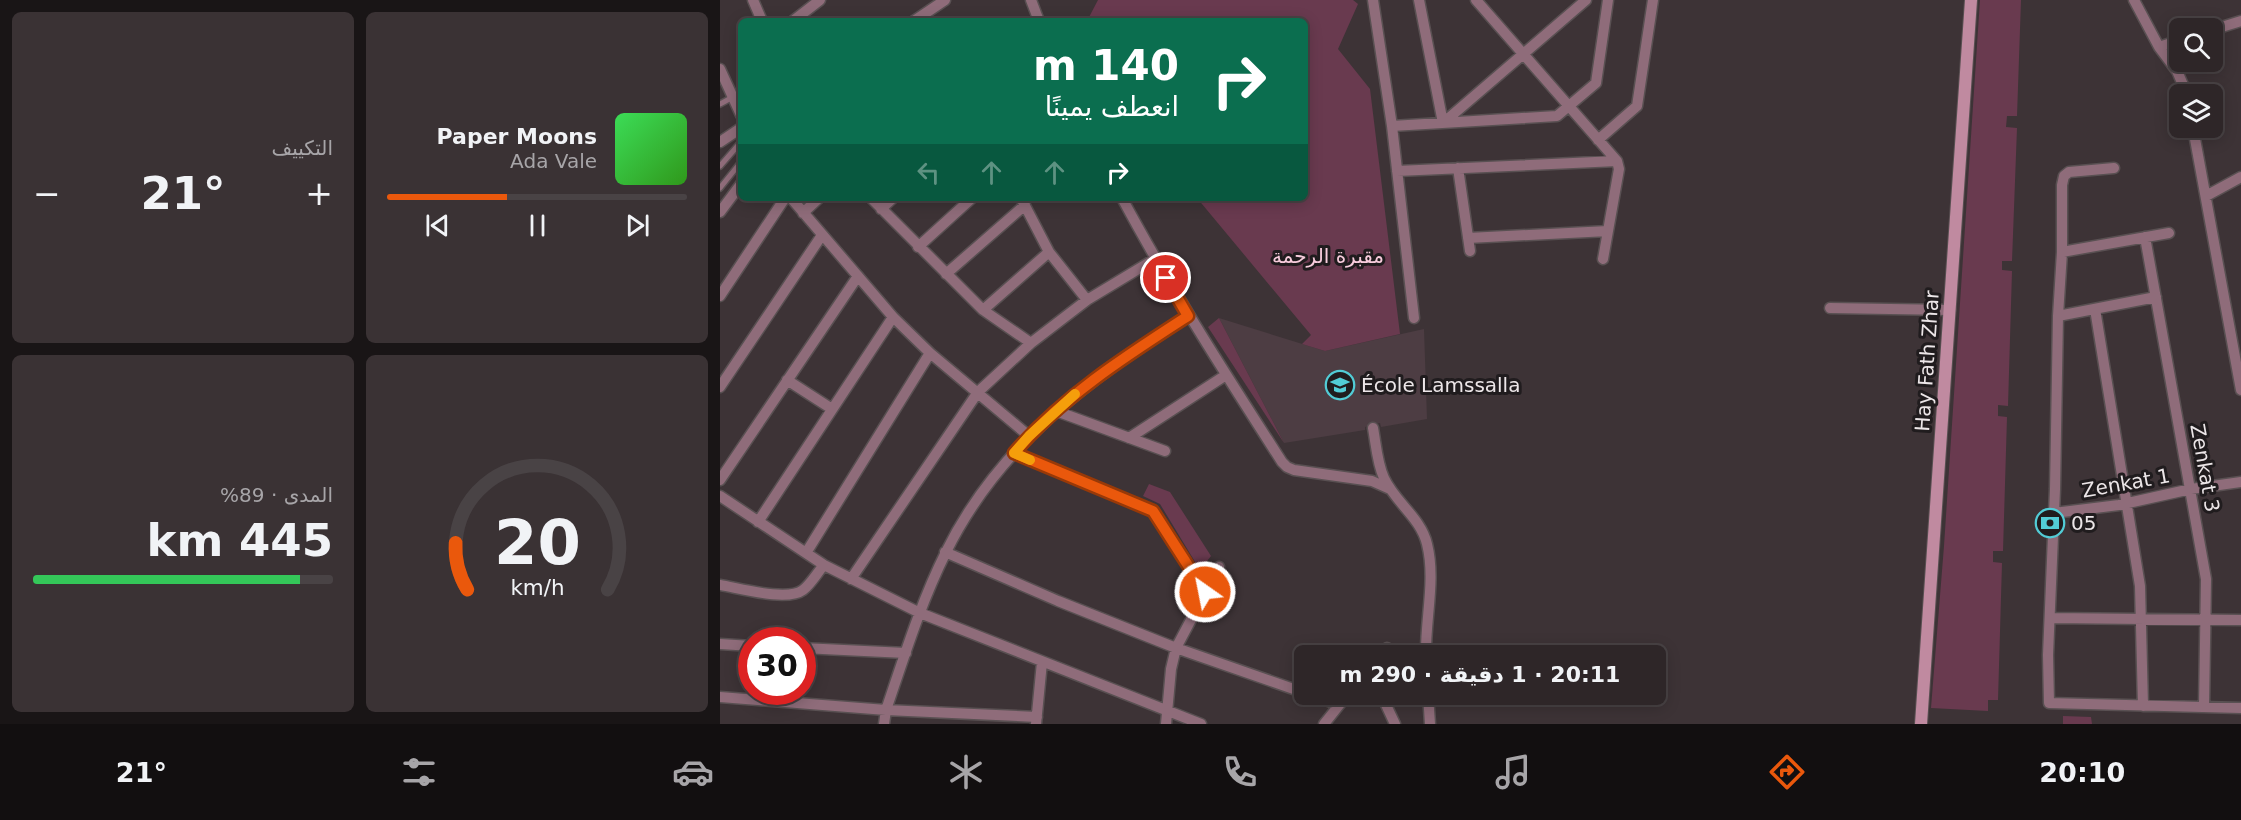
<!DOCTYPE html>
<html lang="ar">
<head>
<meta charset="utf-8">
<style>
  :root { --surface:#2e2628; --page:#3a3234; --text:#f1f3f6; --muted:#a7a5a8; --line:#494345; --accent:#ea580c }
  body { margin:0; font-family:"DejaVu Sans",Vazirmatn,sans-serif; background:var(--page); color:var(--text); direction:rtl; height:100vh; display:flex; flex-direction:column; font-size:22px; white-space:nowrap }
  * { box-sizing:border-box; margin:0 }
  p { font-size:20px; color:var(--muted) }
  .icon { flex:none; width:33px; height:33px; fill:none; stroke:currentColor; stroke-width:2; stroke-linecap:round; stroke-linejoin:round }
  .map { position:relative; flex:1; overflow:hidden; direction:ltr }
  .side { display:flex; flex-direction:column; gap:12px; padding:12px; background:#191516; width:720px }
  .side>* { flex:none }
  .guide { position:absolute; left:18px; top:18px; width:570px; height:183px; border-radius:9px; box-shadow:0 3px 15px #0003,0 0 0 2px var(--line); direction:rtl; background:#0b6e4f; color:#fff; overflow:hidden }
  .buttons { position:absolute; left:1449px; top:18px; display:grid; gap:12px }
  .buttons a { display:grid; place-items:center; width:54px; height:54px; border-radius:9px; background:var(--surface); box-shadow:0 3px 15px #0003,0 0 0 2px var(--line); font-size:30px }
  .speed { position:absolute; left:18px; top:627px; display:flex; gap:12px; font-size:30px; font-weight:700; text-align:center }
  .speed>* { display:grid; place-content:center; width:78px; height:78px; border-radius:50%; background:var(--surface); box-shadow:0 3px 15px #0003,0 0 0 2px var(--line); line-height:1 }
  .speed .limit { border:9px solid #d22; background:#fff; color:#111 }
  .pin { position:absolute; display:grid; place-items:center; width:51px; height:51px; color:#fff; margin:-26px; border:3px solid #fff; border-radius:50%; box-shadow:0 2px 6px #0007 }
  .me { position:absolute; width:66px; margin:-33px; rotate:327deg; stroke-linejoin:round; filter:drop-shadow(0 0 4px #0008) }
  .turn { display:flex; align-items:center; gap:21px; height:126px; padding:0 30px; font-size:27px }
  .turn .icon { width:78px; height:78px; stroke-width:2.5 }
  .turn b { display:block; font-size:42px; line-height:51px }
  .lanes { display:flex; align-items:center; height:57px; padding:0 30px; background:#0003; justify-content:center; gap:30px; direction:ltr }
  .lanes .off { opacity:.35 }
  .big { font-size:45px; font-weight:700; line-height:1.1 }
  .side .tile { flex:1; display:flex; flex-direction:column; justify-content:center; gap:9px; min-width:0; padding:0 21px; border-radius:9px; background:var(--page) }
  .side .dial { align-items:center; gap:0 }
  .dial svg { height:156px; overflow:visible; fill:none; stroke:var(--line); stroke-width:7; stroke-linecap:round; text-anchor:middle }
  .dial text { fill:var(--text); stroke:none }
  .song { display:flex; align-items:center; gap:18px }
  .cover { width:72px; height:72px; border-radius:9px; background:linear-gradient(135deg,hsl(130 70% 55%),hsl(110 70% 35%)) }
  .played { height:6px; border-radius:3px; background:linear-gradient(90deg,var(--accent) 40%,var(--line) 40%) }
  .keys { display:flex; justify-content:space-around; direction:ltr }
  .heat { display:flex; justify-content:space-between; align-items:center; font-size:33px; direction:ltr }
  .charge { height:9px; border-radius:4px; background:linear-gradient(90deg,#34c759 89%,var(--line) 0) }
  .side .tiles { flex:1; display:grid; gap:12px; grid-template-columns:repeat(2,1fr) }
  .trip { position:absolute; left:574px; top:645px; width:372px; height:60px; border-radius:9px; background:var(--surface); box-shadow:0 3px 15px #0003,0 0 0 2px var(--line); font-weight:700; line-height:60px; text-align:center; direction:rtl }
  .tab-bar { display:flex; height:96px; justify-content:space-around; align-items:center; background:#120f10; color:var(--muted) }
  .tab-bar .icon { width:42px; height:42px }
  .tab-bar .selected { color:var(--accent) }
  .tab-bar b { font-size:27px; color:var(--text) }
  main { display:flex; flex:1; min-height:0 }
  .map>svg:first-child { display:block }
  .built { fill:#4d3d43 }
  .green { fill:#693a4f }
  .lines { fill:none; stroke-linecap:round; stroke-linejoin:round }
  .lane-casing { stroke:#595052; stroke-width:8 }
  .street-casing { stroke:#595052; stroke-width:13 }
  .secondary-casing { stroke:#595052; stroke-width:14 }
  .lane { stroke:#8f6c7a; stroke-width:5 }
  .street { stroke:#8f6c7a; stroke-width:10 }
  .secondary { stroke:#c08aa0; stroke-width:12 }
  .route-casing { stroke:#983908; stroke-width:15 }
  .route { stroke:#ea580c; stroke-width:10 }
  .slow { stroke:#f59e0b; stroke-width:10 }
  .labels { text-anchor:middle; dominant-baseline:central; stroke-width:6; stroke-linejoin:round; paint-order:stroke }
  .park-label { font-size:20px; fill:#f8ccdd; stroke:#201c1e }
  .street-label { font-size:20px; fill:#ece6e8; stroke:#201c1e }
  .poi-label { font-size:20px; fill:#ece6e8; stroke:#201c1e; text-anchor:start }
</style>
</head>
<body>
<main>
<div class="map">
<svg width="1521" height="724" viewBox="0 0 1521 724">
  <rect width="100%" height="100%" fill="#3d3336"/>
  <!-- built -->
  <path class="built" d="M499,318l106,33 99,-22 3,90 -46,8 -1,-4 -15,4v3l-81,13z"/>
  <!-- green -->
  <path class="green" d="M378,0h255l5,4 -20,45 32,40 30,245 -75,17 -23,-7 9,-9 -114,-137h108v-177h-218z
    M1260,0h41l-4,116h-10l-1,11 11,1 -5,133h-10v9l10,1 -4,135 -10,-1v11l9,1 -4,134h-10v11l9,1 -4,137h-10v11l-57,-3 13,-162z
    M499,318l65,125 -76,-116z
    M429,484l21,8 41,64 -11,14 -40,-66 -17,-8z
    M1343,716l28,1 1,7h-29z"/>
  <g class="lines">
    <!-- lane casing -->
    <g class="lane-casing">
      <path id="lane" d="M0,104l13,-7
        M0,166l21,-24
        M0,188l21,-26"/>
    </g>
    <!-- street casing -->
    <g class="street-casing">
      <path id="street" d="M33,0l9,21
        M311,0l8,21
        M653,0l19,126 22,192
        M699,0l24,123 143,-123
        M756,0l141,161 2,8 -16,90
        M1414,0l25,47 18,24 10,23
        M73,21l27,-21
        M194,21l31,-21
        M1492,30l29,-9
        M1439,47l21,-7
        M0,69l21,46
        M672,126l165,-10 39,-33 12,-83
        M1473,128l48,262
        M878,140l39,-34 16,-106
        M0,142l21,-14
        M738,168l12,83
        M1394,168l-45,4 -5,4 -2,9v67l-4,64 -3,173 -7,166 1,48 192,5
        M677,171l220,-10
        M1486,196l35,-19
        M71,198l102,119 37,36 99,83
        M151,198l112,112 48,33
        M301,198l28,54 38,48
        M402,198c49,91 104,177 160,264l5,5 7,3 78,11 18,8
        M161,209l12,-11
        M0,212l21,-28
        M83,213l16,-15
        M1425,237l61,342 -2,128
        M748,238l140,-7
        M198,247l54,-49
        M1342,252l107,-19
        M226,274l79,-69
        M0,296l65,-98
        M1110,308l120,2
        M1375,309l45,277 3,120
        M263,310l66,-58
        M1338,316l98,-19
        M67,380l45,29
        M0,387l102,-152
        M336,411l109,40
        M653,428c3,16 4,35 11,50 11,24 37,40 43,66 9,36 -2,75 -1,112
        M409,438l97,-63
        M294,453l139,58 52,81
        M0,480l138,-204
        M0,496l104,69 96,48 281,111
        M1334,513l65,-8 72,-16 50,-7
        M38,522l135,-205
        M225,552l113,49 118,47 129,45
        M86,553l124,-200
        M131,579l127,-187 53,-49 56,-43 68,-41
        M0,585c19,3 67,17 83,5 8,-6 14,-17 21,-25
        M1330,618l191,2
        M0,644l32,2
        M82,648l104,5
        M660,656l7,-8
        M589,694l30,11
        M661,694l14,30
        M708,694l2,30
        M0,697l166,13 151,7
        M164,724l2,-14c18,-53 35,-108 60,-158 53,-108 144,-173 242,-236
        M316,724l6,-62
        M446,724l5,-55 5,-21 43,-81
        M604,724l24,-30"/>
    </g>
    <!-- secondary casing -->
    <g class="secondary-casing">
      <path id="secondary" d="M1201,724l50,-724"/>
    </g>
    <!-- lane -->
    <use href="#lane" class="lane"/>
    <!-- street -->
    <use href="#street" class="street"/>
    <!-- secondary -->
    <use href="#secondary" class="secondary"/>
  </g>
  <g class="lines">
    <!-- route casing -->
    <g class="route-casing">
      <path id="route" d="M446,278l22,38c-62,40 -125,80 -174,137l139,58 52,81"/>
    </g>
    <!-- route -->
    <use href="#route" class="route"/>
    <!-- slow -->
    <path class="slow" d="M310,460l-16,-7 15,-17 46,-42"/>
  </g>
  <!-- icons -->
  <defs>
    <g id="school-ring" transform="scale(1.5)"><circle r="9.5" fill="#201c1e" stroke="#52ccd6" stroke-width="1.5"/><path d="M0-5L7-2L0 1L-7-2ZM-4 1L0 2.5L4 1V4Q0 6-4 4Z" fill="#52ccd6"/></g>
    <g id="bank-ring" transform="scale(1.5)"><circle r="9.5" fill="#201c1e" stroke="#52ccd6" stroke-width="1.5"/><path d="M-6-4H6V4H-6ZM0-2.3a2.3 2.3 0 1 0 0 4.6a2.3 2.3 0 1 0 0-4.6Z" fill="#52ccd6"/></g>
  </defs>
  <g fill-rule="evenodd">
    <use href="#school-ring" x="620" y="385"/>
    <use href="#bank-ring" x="1330" y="523"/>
  </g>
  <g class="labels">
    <!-- park labels -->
    <g class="park-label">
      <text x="608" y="256">مقبرة الرحمة</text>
    </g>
    <!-- street labels -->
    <g class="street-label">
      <text transform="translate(1207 361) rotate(-86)">Hay Fath Zhar</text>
      <text transform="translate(1485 468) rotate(80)">Zenkat 3</text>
      <text transform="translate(1406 483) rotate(-10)">Zenkat 1</text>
    </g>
    <!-- poi labels -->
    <g class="poi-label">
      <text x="641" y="385">École Lamssalla</text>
      <text x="1351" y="523">05</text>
    </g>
  </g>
</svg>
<div class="buttons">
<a><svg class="icon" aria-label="search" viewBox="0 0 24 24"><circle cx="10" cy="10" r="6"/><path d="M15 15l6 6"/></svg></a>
<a><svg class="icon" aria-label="layers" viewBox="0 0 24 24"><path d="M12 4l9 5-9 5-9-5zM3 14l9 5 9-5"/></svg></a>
</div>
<div class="speed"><div class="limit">30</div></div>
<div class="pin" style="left:446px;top:278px;background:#d93025"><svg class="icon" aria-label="arrive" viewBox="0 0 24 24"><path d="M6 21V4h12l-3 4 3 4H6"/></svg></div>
<svg class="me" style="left:485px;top:592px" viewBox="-20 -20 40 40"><circle r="17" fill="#ea580c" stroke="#fff" stroke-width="3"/><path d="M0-11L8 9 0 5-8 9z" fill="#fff"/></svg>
<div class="trip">20:11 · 1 دقيقة · 290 m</div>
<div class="guide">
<div class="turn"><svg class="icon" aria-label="right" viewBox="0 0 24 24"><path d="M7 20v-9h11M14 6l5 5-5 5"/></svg><div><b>140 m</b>انعطف يمينًا</div></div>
<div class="lanes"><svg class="icon off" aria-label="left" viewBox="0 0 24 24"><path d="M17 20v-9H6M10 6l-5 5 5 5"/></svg><svg class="icon off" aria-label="ahead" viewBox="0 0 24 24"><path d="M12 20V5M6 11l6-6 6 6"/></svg><svg class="icon off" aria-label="ahead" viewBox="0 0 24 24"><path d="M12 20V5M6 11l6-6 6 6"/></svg><svg class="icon" aria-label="right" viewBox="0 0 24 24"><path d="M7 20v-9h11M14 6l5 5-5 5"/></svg></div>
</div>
</div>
<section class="side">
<div class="tiles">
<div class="tile">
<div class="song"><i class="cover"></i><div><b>Paper Moons</b><p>Ada Vale</p></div></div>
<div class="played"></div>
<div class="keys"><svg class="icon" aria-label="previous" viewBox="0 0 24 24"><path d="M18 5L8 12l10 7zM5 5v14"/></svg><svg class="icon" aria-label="pause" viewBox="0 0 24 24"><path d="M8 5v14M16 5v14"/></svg><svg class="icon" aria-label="next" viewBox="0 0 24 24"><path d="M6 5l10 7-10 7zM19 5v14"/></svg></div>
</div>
<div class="tile"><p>التكييف</p>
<div class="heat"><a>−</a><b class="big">21°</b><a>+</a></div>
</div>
<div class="tile dial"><svg viewBox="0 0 100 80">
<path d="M14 69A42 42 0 1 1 86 69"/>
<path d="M14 69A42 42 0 0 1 8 45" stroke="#ea580c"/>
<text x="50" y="56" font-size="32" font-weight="700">20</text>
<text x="50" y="72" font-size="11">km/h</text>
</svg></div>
<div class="tile"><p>المدى · 89%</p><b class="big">445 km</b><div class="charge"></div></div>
</div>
</section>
</main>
<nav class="tab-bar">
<b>20:10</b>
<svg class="icon selected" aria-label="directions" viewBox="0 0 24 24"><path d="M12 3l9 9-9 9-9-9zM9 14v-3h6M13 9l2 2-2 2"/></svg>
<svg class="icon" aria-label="music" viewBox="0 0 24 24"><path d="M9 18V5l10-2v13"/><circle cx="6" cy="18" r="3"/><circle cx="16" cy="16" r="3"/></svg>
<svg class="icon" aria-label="phone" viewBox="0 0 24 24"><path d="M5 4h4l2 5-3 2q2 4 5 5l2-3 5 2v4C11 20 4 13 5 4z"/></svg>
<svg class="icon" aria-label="climate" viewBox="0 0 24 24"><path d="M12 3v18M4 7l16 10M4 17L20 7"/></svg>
<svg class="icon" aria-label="car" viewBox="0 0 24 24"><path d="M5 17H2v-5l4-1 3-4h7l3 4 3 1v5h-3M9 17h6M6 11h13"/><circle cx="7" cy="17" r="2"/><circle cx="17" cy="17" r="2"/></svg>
<svg class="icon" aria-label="filters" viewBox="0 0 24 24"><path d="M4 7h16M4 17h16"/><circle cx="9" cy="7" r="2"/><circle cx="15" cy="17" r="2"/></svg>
<b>21°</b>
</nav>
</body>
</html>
